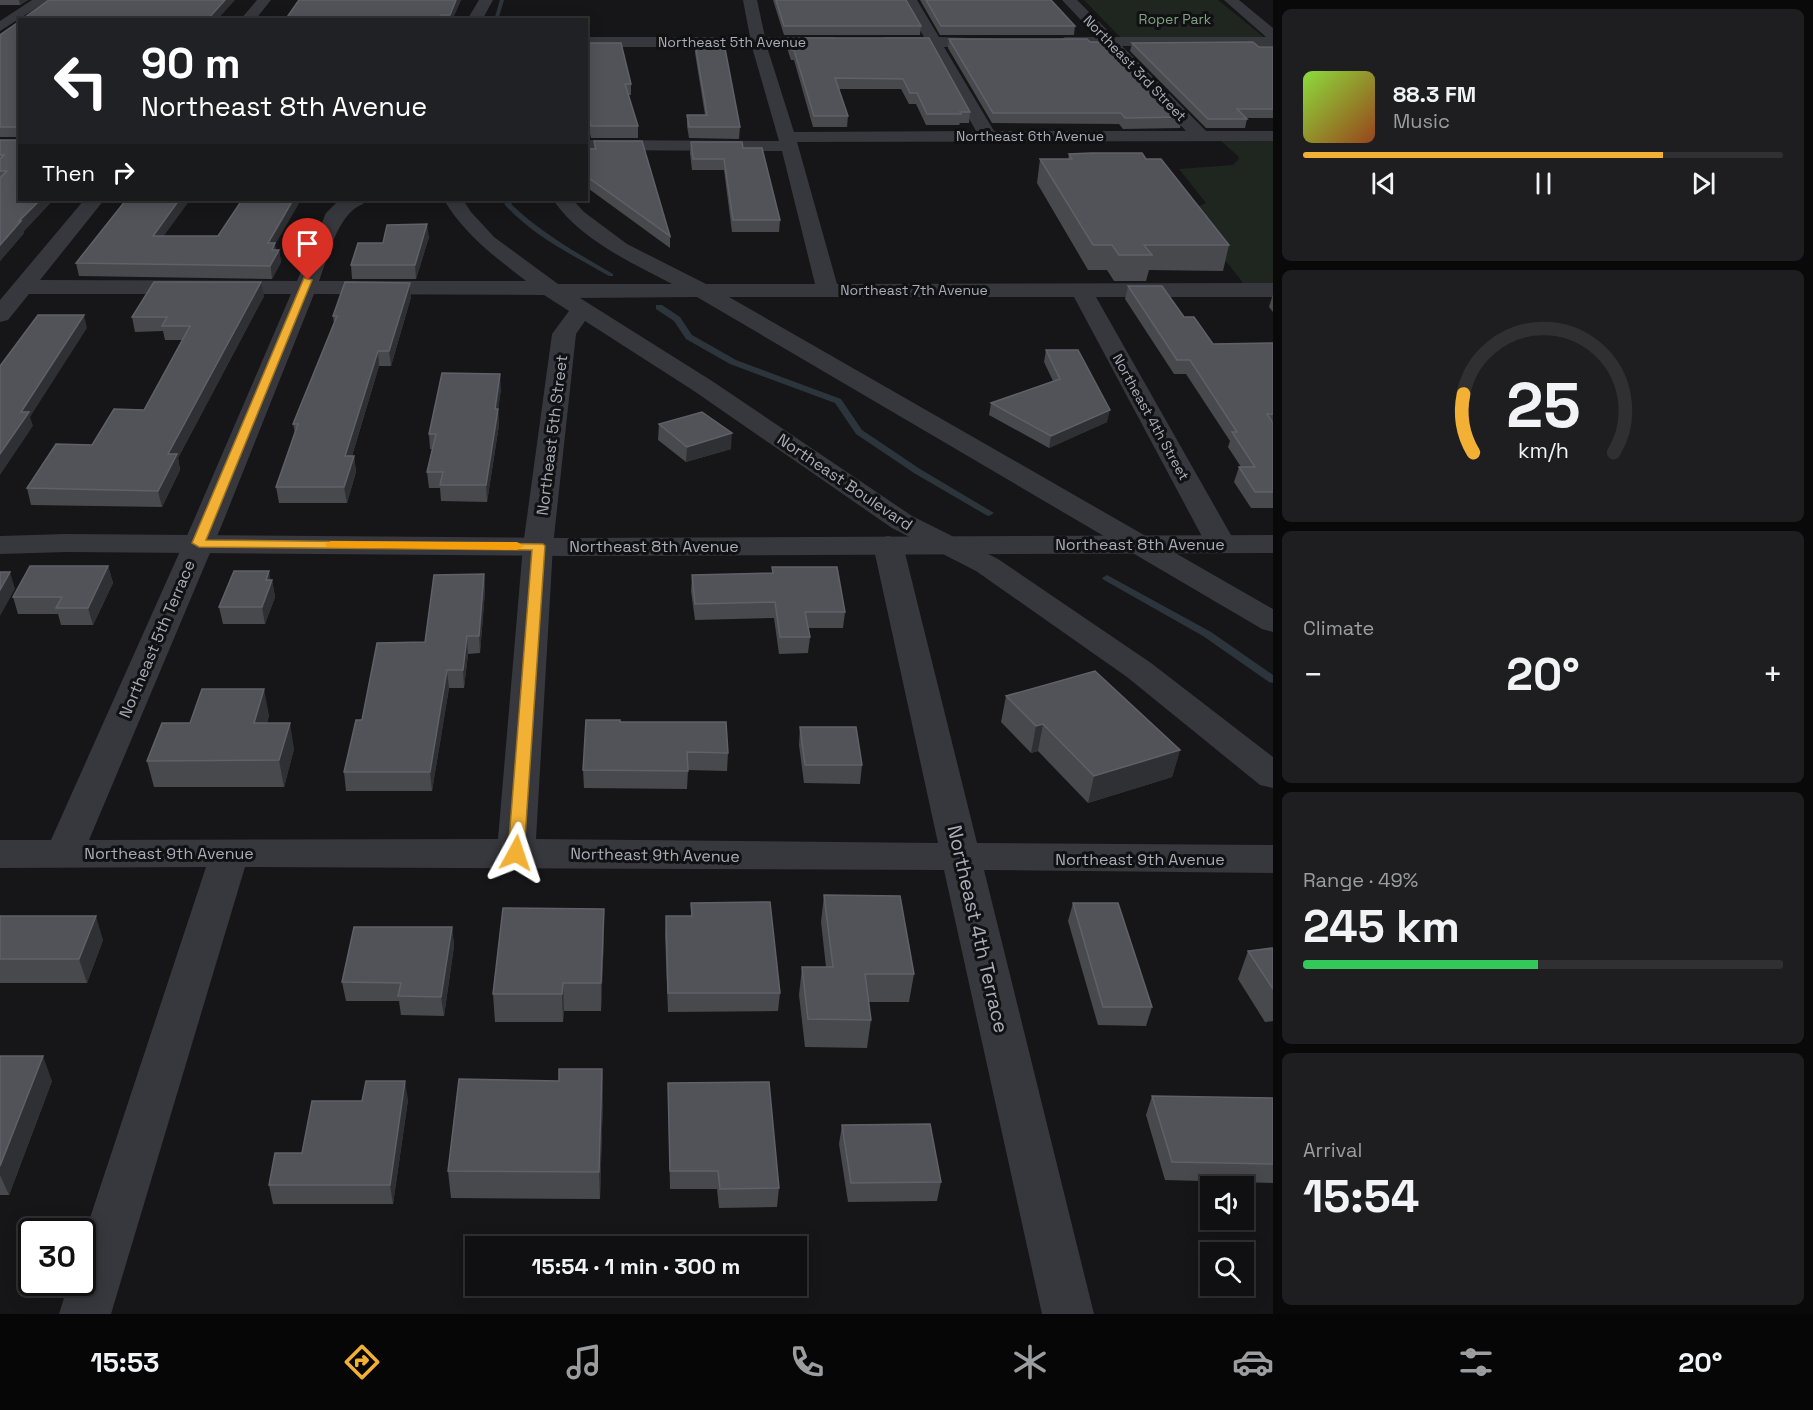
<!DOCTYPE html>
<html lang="en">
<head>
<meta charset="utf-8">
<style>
  :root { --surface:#101012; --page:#1e1e20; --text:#f1f3f6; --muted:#9c9d9f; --line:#303032; --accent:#f2b134 }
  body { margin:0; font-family:"Space Grotesk",sans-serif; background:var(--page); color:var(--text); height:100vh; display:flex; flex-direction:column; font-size:22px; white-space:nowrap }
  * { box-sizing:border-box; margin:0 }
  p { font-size:20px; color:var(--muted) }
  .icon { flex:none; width:33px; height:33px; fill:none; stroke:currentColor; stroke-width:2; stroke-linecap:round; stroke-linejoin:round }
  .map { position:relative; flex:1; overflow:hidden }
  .details { display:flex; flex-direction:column; gap:9px; padding:9px; background:#09090a; width:540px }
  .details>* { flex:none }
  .top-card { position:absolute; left:18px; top:18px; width:570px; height:183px; border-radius:0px; box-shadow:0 3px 15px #0003,0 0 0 2px var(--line); background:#202124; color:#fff; overflow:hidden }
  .controls { position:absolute; left:1200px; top:1176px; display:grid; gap:12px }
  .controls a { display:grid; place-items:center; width:54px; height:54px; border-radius:0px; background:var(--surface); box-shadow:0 3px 15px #0003,0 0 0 2px var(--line); font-size:30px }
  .speed { position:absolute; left:18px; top:1218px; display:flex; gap:12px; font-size:30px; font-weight:700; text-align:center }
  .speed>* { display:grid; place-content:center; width:78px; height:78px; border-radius:50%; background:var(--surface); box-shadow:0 3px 15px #0003,0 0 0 2px var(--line); line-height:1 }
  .speed .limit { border:3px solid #111; border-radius:9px; background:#fff; color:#111 }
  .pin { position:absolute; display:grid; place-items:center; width:51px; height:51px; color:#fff; margin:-62px -26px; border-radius:50% 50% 50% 0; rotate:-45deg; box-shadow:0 0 6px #0007 }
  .pin .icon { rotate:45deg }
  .me { position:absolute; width:66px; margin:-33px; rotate:5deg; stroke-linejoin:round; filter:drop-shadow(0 0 4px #0008) }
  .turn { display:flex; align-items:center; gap:21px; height:126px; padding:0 24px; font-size:27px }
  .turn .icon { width:78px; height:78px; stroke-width:2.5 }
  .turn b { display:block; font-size:42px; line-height:51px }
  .then { display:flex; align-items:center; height:57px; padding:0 24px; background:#0003; gap:12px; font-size:22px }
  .big { font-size:45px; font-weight:600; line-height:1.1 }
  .details .widget { flex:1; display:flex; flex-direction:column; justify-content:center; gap:9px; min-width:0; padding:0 21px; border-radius:9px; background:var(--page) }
  .details .dial { align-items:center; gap:0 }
  .dial svg { height:156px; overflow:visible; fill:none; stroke:var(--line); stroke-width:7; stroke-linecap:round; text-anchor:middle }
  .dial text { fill:var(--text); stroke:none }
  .song { display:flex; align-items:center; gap:18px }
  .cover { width:72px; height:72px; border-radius:9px; background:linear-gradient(135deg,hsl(90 70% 55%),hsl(20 70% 35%)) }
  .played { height:6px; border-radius:3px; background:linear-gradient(90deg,var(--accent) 75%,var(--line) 75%) }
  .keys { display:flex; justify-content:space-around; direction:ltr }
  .heat { display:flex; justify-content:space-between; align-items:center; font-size:33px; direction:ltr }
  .charge { height:9px; border-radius:4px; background:linear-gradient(90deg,#34c759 49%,var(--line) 0) }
  .trip { position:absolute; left:465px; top:1236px; width:342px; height:60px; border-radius:0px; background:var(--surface); box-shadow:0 3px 15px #0003,0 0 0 2px var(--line); font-weight:600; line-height:60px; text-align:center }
  .dock { display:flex; height:96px; justify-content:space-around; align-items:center; background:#060607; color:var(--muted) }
  .dock .icon { width:42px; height:42px }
  .dock .selected { color:var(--accent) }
  .dock b { font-size:27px; color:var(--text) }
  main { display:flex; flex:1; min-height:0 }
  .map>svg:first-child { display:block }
  .green { fill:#1e261f }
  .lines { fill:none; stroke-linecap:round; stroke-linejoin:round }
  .stream { fill:#2c353c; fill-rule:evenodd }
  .minor { fill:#37383d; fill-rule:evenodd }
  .tertiary { fill:#37383d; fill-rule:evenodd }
  .wall { fill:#47494d }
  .shaded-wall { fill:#2f3033 }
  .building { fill:#525359; stroke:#5f6168; stroke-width:1.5 }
  .route { fill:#f2b134; stroke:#9d7322; stroke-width:1.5 }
  .slow { fill:#f59e0b }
  .labels { text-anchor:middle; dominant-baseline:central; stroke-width:6; stroke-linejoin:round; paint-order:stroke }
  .far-park-label { font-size:14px; fill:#7fa381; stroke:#111113 }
  .far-street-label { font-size:14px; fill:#a8adb8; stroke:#111113 }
  .street-label { font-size:16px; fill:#a8adb8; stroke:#111113 }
  .near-street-label { font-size:20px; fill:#a8adb8; stroke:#111113 }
</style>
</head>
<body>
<main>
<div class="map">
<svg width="1273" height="1314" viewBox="0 0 1273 1314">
  <rect width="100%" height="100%" fill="#161618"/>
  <!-- green -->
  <path class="green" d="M1084,0h134l47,38h-144z
    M1221,141h52v143h-29l-61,-77h14l9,-4 -27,-34 54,-4 5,-5 1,-3z"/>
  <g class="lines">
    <!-- stream -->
    <path class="stream" d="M500,0h4l-6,20h-4z
      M510,200h7l-6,4c30,29 66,49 102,70v2h-4c-37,-21 -77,-41 -105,-72z
      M656,305h6l18,12 12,18 44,25 105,39 21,31 58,39 74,44 -5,3 -3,-1 -72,-42 -58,-39 -21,-31 -105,-39 -44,-25 -12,-18 -18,-12z
      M1107,575l104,57 62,43v8l-4,-1 -66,-46 -99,-56 -2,-2z"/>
    <!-- minor -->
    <path class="minor" d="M32,0h17l-49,31v-10z
      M257,0h14l-16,20h-15z
      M479,0h14l-11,20h-15z
      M743,0h14l8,37h68l8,5 -8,5h-66l27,85 182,-1 -47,-84h-44l-8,-5 8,-5h39l-21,-37h14l22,37 58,2 3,3 -8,5h-48l50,84h192l-80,-85 -46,-1 -3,-3 8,-5h32l-35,-37h15l37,37h152l-42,-37h15l34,28v18h-151l84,85h67v10l-476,1 40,142 436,-1v14h-177l140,247 -4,6 -11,3 -11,-3 -4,-6 -132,-247h-345l544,312v23l-11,-3 -565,-332 -117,1 132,83 200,135 86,43 153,104 122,94v31l-13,-3 -133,-108 -151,-106 -84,-43 -198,-137 -109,-70 -9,13 -23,212 -17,293 402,4 -65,-298 4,-6 11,-3 11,3 4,6 74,298 296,2v28l-289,-3 110,444h-52l-98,-444 -699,-3 -134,447h-52l10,-32h13v-40l124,-375 -206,1v-28h51l142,-318 98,-228h-262l-21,26 -8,2v-22l84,-100h20l-64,80 257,1 29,-68 13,-13h26l-2,4c-25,9 -35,53 -44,77h207c-31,-24 -61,-46 -82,-81h19l8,12 23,25 64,47h114c-42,-22 -91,-44 -119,-84h20l11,12 43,32 79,40h109l-33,-133 -196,-1v-10l193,1 -27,-94h-166v-10h164zM314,294l230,1 25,16 -17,23 -29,212 -25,293 -409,1 134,-318z"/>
    <!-- tertiary -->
    <path class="tertiary" d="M66,534l500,4 707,-3v18l-707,3 -500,-4 -66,2v-18z"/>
  </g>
  <!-- wall -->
  <path class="wall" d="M0,0h28l-8,5h-20z
    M299,0h162l-9,20h-167z
    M773,0h133l15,26 -1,9h-136z
    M920,0h131l24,26 -1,9h-134z
    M20,21v179h33l-30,32 1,1 -24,28v-121h19v-3h-19v-102z
    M788,38h141l41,74 -1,11h-9l-1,2h-33l-10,-21h-7l-8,-15h-63l10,27 -1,11h-34l-19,-67h-3l-4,-12z
    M949,39l141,3 92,75 -2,11 -57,1 -4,-5 -127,-1 -44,-75z
    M586,43l45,41v11h-3l10,31v12h-47l-5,-22z
    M695,43l45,84 -1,12 -50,-1 -2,-12v-11h18l-10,-62z
    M1132,43l141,4v71h-27l1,1 -2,9h-39l-76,-77z
    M594,141l76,95v12l-81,-59 -3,-11v-29h8z
    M691,142l52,6 37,72 -1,12h-47l-8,-62h-32l-2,-17z
    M1069,154l160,91 -6,26 -74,-1 -3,11h-32l-7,-11h-19l-51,-87 3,-24h28z
    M164,236l111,9 1,5h3l2,12 -9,17 -193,-3 -3,-13z
    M429,237l-13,42h-64l-1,-14 32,-22z
    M410,283l1,14 -20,69h-12l-27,90h2l2,16 -9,31h-68l-3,-16 19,-54 -2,-9 41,-100 -1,-8z
    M1128,286l56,31 29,27 60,-1v165h-22l-17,-26 5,-15h2l-13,-20 2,-6 -44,-67h-12l-49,-75z
    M1273,294v18l-4,-5z
    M264,296l-86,162 2,12 -18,37 -131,-2 -4,-17 117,-78 38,-70h-17l-2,-9 -28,1 -3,-15z
    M1046,350l61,72 -58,26 -60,-33 2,-12 62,-22 -9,-19z
    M501,389l-3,20 1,16 -12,77 -46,-1 -1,-13h-11l-2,-16 5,-23h-2l-1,-15z
    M659,424l72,25 -45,13 -28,-22z
    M108,566l5,17 -20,42h-32l-3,-11h-40l-5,-17z
    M772,567l73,45 -2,16h-35l2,9 -2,16 -29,1 -5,-36 -79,2 -4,-29 1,-16 80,-2z
    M484,574l1,17 -5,62 -12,1 -4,34h-15l-17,103h-86l-2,-19 18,-52 63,-78z
    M270,580h2l3,17 -10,27h-42l-4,-17z
    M1006,696l174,54 -8,27 -84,26 -50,-52 -7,2 -30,-31z
    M269,715l-2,8 27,26 -10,38h-130l-7,-26 43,-38z
    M620,722l108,31 -1,18 -39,-1 -1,19 -103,-1 -1,-18z
    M800,727l62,38 -2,19 -56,-1 -5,-38z
    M824,895l90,79 -5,28h-41l3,18 -4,28 -62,-1 -6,-52 3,-28h24l-5,-45z
    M691,903l89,90 -2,18 -110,1 -3,-77 1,-19h25z
    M1073,903l79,104 -6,19 -48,-1 -30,-104z
    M0,916l103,24 -16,43h-87z
    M452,927l2,19 -10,70 -43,-1 -2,-14h-53l-4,-19z
    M604,936l-3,75h-37l-1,11h-68l-2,-28z
    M1273,948v73l-8,1 -27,-43 10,-28z
    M0,1056l52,25 -43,114h-9z
    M602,1069l1,27 -3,103 -149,-1 -3,-27 111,-90z
    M668,1083l111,105 -2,19 -58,1 -2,-19h-47z
    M1152,1096l121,2v85l-108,-3 -19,-65z
    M408,1100l-15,104h-120l-4,-19 33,-32 60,-52z
    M842,1125l99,57 -4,19 -89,1 -9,-58z"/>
  <!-- shaded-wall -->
  <path class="shaded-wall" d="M19,0h9l-8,5z
    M225,0h10l-18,20h-10z
    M456,0h5l-9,20h-2v-5z
    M40,200h13l-30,32 1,1 -24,28v-17l19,-23z
    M179,200h11l-35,48 -2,-12z
    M293,200h8l-26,45 2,9 2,-4 2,12 -9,17 -4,-36z
    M427,224l2,13 -13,42 -1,-14z
    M261,282l3,14 -86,162 2,12 -18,37 -4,-16 10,-37z
    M410,283l1,14 -20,69 -2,-15z
    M84,315l3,13 -57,89 3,9 -33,49v-21l21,-42z
    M378,351l1,15 -32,106 -2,-16z
    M500,374l1,15 -5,36 -1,-16z
    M498,409l1,16 -12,77 -1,-17z
    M1110,410l-3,12 -58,26 2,-12z
    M732,433l-1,16 -45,13 1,-15z
    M354,456l2,16 -9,31 -3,-16z
    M108,566l5,17 -20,42 -5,-17z
    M269,571l2,12 1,-3 3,17 -10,27 -3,-17 4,-27z
    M10,572l5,17 -15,27v-26z
    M484,574l1,17 -5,62 -1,-17z
    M467,636l1,18 -4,34 -1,-18z
    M447,670l2,18 -17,103 -2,-19z
    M264,689l5,26 -10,34 -5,-26z
    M290,723l4,26 -10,38 -5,-27z
    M1043,724l-5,27 -7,2 5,-27z
    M1180,750l-8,27 -84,26 6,-27z
    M604,909v27l-3,75v-28z
    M96,916l7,24 -16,43 -8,-24z
    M452,927l2,19 -10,70 -3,-19z
    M563,983l1,28 -1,11 -1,-28z
    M43,1056l9,25 -43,114 -9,-20v-9z
    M602,1069l1,27 -3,103 -1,-27z
    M405,1081l3,19 -15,104 -3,-19z"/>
  <!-- building -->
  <path class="building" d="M49,0h176l-18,20h-186z
    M299,0h157l-6,15h-9l-2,5h-154z
    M776,0h130l15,26h-137z
    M926,0h125l24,26h-134z
    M20,21v179h20l-21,21h2l-21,24v-67l7,-7h-7v-12l4,-4h-4v-15h19v-13h-19v-92z
    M788,38h141l41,74h-10l1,2h-34l-10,-21h-7l-7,-14 -68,-1 13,38h-34l-20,-66h-2z
    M949,39h138l3,3h18l74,75 -57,1 -4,-5h-128z
    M1253,42l6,5h14v62h-36l10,10h-39l-76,-76z
    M586,43h35l10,41h-6l13,42h-47l-5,-20z
    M695,43h29l16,84h-51l-2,-12h20z
    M594,141h48l28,95 -81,-58 -3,-11v-18h10z
    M691,142h51l1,6h19l18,72h-47l-9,-61h-31z
    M1091,153h51l4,6h15l68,86h-85l8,10h-33l-7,-10h-19l-53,-86h32l-3,-5z
    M126,200h53l-26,36h65l24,-36h51l-25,43h7l-3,7h7l-9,16 -194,-3z
    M427,224l-12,41h-64l7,-22h25l4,-18z
    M154,282h107l-93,172h9l-19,37 -131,-3 29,-44 36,1 22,-36 30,1 46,-84h-28l5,-9h-35z
    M345,282l65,1 -21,68h-11l-33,105h9l-10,31h-68l22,-63h-5l44,-108h-4z
    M1128,286h34l22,31h10l19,27 60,-1v71h-6l6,9v69h-18l-16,-25h16l-23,-35h5l-47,-72h-13z
    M38,315h46l-63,97h8l-29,42v-88z
    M1046,350h32l32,60 -59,26 -60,-33 69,-24z
    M442,373l58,1 -5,35h3l-12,76h-46l3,-13h-16l9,-38h-7z
    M702,412l30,21 -45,14 -28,-23z
    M30,566h78l-20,42h-32l6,-11h-49z
    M772,567h65l8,45h-40l5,25h-30l-5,-35 -80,2 -3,-29 81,-2z
    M234,571h35l-3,9h6l-10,27h-43z
    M0,572h10l-10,18z
    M484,574l-5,62h-12l-4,34h-16l-17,102h-86l12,-52h6l15,-77 48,-1 9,-67z
    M1095,671l85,79 -86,26 -51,-52 -7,2 -30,-30z
    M202,689h62l-10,34h36l-11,37 -132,1 15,-38h28z
    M586,720h34v2h106l2,31 -41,-1 1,19 -105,-1z
    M800,727h56l6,38h-57z
    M824,895l76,1 14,78h-49l6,46 -63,-1 -6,-52h31z
    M770,902l10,91h-112l-2,-77h26l-1,-13z
    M1073,903h45l34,104h-49z
    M503,908l101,1 -3,74h-38l-1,11h-69z
    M0,916h96l-17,43h-79z
    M354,927h98l-11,70 -43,-1 3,-13 -59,-1z
    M1273,948v41l-25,-38z
    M0,1056h43l-43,110z
    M559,1069h43l-3,103 -151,-1 11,-92 100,2z
    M366,1081h39l-15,104h-121l6,-32h27l10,-52h50z
    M769,1082l10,106 -59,1 -2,-18h-48l-2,-88z
    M1152,1096l121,2v66l-101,-2z
    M930,1124l11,58 -90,1 -9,-58z"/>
  <!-- route -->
  <path class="route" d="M304,278l8,2 -106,260 337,4 2,2 -21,307 -2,4h-12l-2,-4 24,-303 -333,-3 -7,-4z"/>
  <!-- slow -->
  <path class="slow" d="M331,541l186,1 7,4 -7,4 -190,-3 -2,-3z"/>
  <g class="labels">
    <!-- far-park labels -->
    <g class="far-park-label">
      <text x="1175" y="19">Roper Park</text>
    </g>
    <!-- far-street labels -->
    <g class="far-street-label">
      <text x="732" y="42">Northeast 5th Avenue</text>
      <text transform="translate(1135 68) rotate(46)">Northeast 3rd Street</text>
      <text x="1030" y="136">Northeast 6th Avenue</text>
      <text x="914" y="290">Northeast 7th Avenue</text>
      <text transform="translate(1151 417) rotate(61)">Northeast 4th Street</text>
    </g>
    <!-- street labels -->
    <g class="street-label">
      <text transform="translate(552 435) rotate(-83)">Northeast 5th Street</text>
      <text transform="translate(845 482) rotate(34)">Northeast Boulevard</text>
      <text x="1140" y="544">Northeast 8th Avenue</text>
      <text x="654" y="546">Northeast 8th Avenue</text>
      <text transform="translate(157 639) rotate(-67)">Northeast 5th Terrace</text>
      <text x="169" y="853">Northeast 9th Avenue</text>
      <text transform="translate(655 855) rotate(1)">Northeast 9th Avenue</text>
      <text x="1140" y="859">Northeast 9th Avenue</text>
    </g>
    <!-- near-street labels -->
    <g class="near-street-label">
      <text transform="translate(978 929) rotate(77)">Northeast 4th Terrace</text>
    </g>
  </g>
</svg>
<div class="controls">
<a><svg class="icon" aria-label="sound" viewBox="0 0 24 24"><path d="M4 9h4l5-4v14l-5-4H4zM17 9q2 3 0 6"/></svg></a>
<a><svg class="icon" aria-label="search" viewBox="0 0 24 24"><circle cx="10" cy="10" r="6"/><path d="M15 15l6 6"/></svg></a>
</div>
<div class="speed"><div class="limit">30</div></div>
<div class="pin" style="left:308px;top:280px;background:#d93025"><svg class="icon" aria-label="arrive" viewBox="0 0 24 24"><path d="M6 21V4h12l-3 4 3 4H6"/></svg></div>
<svg class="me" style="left:516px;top:853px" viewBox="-20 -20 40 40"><path d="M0-17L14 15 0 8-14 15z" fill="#f2b134" stroke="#fff" stroke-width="4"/></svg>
<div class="trip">15:54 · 1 min · 300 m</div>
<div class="top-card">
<div class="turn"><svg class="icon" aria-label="left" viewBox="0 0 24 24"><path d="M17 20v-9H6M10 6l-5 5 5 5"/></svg><div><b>90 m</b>Northeast 8th Avenue</div></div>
<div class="then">Then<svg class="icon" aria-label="right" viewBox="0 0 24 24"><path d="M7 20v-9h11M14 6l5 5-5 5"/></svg></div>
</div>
</div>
<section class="details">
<div class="widget">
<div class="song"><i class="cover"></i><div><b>88.3 FM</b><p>Music</p></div></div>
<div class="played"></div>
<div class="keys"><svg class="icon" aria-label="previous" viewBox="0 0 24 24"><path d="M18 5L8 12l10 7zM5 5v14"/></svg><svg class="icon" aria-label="pause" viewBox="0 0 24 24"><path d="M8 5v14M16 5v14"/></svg><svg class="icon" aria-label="next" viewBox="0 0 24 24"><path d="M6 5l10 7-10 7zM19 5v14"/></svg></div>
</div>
<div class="widget dial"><svg viewBox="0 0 100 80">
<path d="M14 69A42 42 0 1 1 86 69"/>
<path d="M14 69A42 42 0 0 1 9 39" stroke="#f2b134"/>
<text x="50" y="56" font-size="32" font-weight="700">25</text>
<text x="50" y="72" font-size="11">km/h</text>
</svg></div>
<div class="widget"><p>Climate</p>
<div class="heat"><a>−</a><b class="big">20°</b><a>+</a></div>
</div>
<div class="widget"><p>Range · 49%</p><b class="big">245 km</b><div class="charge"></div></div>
<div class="widget"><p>Arrival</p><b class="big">15:54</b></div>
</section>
</main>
<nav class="dock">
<b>15:53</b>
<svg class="icon selected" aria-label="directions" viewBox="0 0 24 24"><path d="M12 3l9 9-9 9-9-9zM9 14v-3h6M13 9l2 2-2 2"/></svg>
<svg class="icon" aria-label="music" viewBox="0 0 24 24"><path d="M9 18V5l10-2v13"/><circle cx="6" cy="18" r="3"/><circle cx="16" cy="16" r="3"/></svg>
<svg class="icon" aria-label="phone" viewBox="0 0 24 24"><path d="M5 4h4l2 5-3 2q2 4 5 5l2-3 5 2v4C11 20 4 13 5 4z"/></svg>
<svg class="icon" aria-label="climate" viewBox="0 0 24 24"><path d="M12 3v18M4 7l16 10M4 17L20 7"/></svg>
<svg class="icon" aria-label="car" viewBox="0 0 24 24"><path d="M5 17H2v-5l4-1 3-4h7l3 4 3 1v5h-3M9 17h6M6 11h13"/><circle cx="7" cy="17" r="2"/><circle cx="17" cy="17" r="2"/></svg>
<svg class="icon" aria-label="filters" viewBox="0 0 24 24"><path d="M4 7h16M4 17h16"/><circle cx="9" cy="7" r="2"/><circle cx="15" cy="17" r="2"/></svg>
<b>20°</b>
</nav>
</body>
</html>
